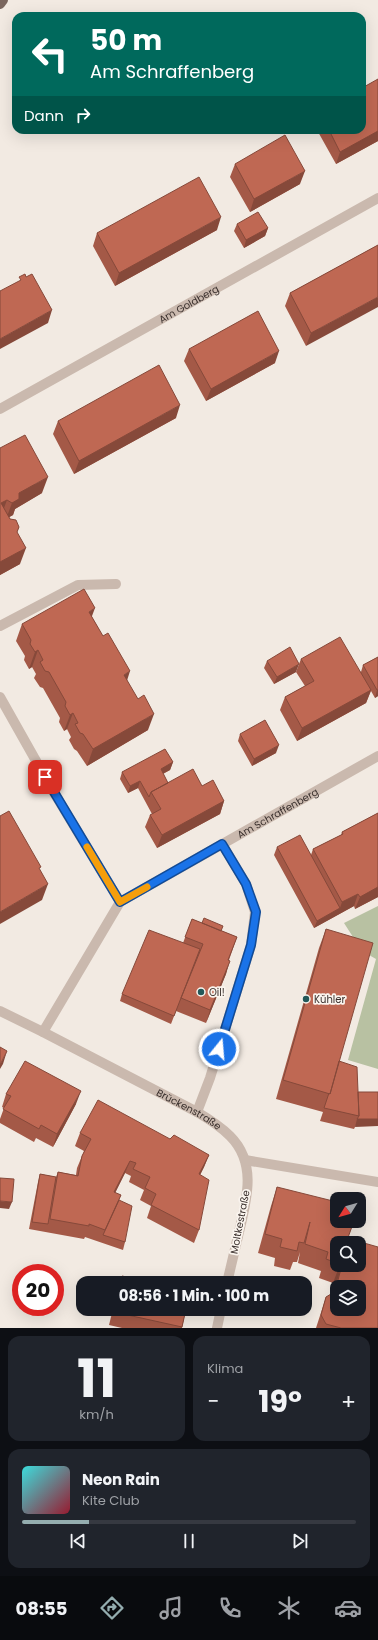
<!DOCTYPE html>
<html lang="de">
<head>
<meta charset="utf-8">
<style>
  :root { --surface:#171b24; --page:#20242c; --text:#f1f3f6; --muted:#9ea1a6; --line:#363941; --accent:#94adaf }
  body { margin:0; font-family:Poppins,sans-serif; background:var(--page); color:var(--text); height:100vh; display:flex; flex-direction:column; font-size:15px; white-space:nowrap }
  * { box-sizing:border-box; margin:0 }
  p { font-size:13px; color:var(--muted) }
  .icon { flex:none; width:22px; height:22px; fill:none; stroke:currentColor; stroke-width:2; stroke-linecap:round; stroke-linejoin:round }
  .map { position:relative; height:1328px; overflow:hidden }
  .sheet { display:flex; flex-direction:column; gap:8px; padding:8px; background:#0d0f14; flex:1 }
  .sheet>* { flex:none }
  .top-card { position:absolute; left:12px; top:12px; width:354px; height:122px; border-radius:12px; box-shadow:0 4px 16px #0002; background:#00695c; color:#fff; overflow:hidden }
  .needle { width:26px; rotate:233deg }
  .fabs { position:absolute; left:330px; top:1192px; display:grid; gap:8px }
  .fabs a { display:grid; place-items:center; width:36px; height:36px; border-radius:8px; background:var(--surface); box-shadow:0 4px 16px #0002; font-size:20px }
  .speed { position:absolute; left:12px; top:1264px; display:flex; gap:8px; font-size:20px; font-weight:700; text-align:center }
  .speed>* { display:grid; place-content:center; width:52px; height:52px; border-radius:50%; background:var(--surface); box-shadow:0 4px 16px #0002; line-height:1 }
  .speed .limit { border:6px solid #d22; background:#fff; color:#111 }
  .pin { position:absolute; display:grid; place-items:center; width:34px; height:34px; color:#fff; margin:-17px; border-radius:8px; box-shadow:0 2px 6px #0006 }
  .me { position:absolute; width:44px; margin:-22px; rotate:17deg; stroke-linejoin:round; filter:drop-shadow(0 0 3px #0008) }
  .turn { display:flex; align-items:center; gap:14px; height:84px; padding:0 12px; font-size:18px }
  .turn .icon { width:52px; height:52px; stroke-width:2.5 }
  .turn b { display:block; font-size:28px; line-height:34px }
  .then { display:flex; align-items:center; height:38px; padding:0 12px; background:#0003; gap:8px; font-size:15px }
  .big { font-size:30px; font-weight:700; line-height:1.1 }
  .sheet .tile { flex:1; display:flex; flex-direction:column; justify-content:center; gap:6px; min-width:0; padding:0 14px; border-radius:12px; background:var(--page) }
  .sheet .dial { align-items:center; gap:0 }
  .dial b { font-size:52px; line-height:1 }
  .song { display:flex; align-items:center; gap:12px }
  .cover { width:48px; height:48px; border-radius:6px; background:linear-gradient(135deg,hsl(180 70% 55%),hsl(350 70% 35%)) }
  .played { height:4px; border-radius:2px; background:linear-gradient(90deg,var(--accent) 20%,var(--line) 20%) }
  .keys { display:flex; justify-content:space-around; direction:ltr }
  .heat { display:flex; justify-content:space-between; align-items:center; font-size:22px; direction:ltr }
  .sheet .tiles { flex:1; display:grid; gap:8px; grid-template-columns:1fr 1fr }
  .tile:last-child { grid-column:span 2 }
  .trip { position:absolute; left:76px; top:1276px; width:236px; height:40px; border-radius:12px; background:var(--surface); box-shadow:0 4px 16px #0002; font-weight:700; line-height:40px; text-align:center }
  .tab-bar { display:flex; height:64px; justify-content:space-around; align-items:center; background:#090b0e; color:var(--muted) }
  .tab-bar .icon { width:28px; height:28px }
  .tab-bar .on { color:var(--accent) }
  .tab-bar b { font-size:18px; color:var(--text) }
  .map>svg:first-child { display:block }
  .green { fill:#b8c1a2 }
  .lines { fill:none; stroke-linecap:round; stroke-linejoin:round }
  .minor { stroke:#cab9ae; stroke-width:10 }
  .major { stroke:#7a665e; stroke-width:10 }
  .wall { fill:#a45947 }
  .shaded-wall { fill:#86493a }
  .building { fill:#bf6853; stroke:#86493a; fill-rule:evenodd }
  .route-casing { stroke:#114b97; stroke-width:10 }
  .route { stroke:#1a73e8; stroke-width:7 }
  .slow { stroke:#f59e0b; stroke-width:7 }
  .poi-dot { fill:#235859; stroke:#faf4ee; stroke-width:1.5 }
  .labels { text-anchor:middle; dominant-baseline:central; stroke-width:3.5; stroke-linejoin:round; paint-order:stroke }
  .street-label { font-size:10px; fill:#392f2c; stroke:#faf4ee }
  .poi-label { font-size:10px; fill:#392f2c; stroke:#faf4ee; text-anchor:start }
</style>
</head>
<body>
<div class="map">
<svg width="378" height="1328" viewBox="0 0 378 1328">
  <rect width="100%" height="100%" fill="#f2eae2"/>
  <!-- green -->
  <path class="green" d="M378,906v163l-30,-9 28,-101 -14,-8 -18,-28z"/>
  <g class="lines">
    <!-- minor -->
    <g class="minor">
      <path id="s1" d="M0,409l378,-211"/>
      <path d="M0,626l78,-41 38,-1"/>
      <path d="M0,697l53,94 67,111"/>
      <path id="s2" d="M0,1011l43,21 154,80c12,7 23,14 33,24 27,27 17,63 9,96 -4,17 -8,34 -12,51"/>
      <path id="s3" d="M43,1032l77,-130 258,-146"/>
      <path d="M197,1112l13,-34 41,-133 4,-33 -9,-28 -24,-40"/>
      <path d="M245,1160l133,22"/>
      <path d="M217,1328l4,-19"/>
    </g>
    <!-- major -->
    <path class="major" d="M0,4l3,-4"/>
  </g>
  <!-- wall -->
  <path class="wall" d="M378,79v62l-42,23 -19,-34h45z
    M235,164l65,20 -50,28 -20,-35z
    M237,224l31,4 -3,8 -21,12 -10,-17z
    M217,230l-102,56 -22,-40 4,-13z
    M378,245l-72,101 -21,-40 5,-13z
    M189,349l86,14 -69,38 -22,-40z
    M176,418l-102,56 -21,-40 5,-13z
    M0,448l42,45 -27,16 -2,6 -4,2 1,2 9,8 -2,5 3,32 -20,11z
    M92,617l35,63 21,50 -61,36 -10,-15 -3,-2 -5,-9 2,-3 -4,-8 -3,2 -5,-9 1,-4 -17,-30 -3,-1 -6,-9 2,-4 -4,-7 -3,2 -5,-9 1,-4 -9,-15 6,-17z
    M378,657v39l-3,2 -4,-7 -5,12 -69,38 -17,-31 5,-13 20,-11 -9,-14 5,-13 60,13 2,-7z
    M267,661l29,11 -22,12 -10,-16z
    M240,734l36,19 -24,13 -14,-25z
    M173,762l-3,8 -7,4 5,9 34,3 22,15 -4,13 -63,34 -12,-21 5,-12 2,-1 -14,-26 -10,5 -8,-14 2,-7z
    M378,813v84l-23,12 -1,-3 -40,22 -40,-73 3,-8 34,8 2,-6 28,-14 1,-3z
    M192,919l45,18 -8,23 -3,14 -20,49 -30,-12 -5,13 -51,-23 2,-7 61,-51z
    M326,929l13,132 19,31h20l-23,35 -1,2 -34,-8 3,-9 -47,-13 43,-151z
    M6,1094l70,10 -23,43 -17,-9 -2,4 -34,-19v-4l4,-11 -2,-1z
    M80,1133l90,6 39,16 -5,12 -4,8 -1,55 -5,13 -47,-25 4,-12 -11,-6 4,-10 -15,-8 2,-6 -6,-3 -10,20 6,2 -2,5 6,42 -2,8 -38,-13 -1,2 -55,-10 9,-47 2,-8 16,3 2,-5 18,3 1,-7 5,-12 2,-5 -9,-5z
    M277,1187l60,56v22h2l39,63h-62l10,-31 7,-2 4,-14 -4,2 -14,-5 2,-7 -23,-8 2,-11 -3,10h-4l-3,8 -16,-4 1,-8 -17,-5 13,-47z
    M113,1309h73l-4,19h-60l-13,-3z"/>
  <!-- shaded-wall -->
  <path class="shaded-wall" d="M378,131v10l-42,23 4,-12z
    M305,171l-5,13 -50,28 4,-13z
    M221,217l-4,13 -102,56 4,-13z
    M268,228l-3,8 -21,12 2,-8z
    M378,297v10l-72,39 5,-13z
    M52,310l-4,13 -48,26v-10z
    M279,351l-4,12 -69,38 5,-12z
    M180,405l-4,13 -102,56 5,-13z
    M48,477l-6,16 -27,16 -2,6 -7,4 6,-16 7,-10z
    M7,500l-6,16v-13z
    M26,548l-6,16 -20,11v-13z
    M95,608l-6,16v-12z
    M38,650l-6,17 -3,2 6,-17z
    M299,664l-3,8 -22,12 3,-7z
    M130,671l-5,16 -1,-12z
    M371,690l-5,13 -69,38 5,-13z
    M377,690h1v6l-3,2z
    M73,713l-6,16 -3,2 6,-16z
    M154,714l-6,16 -61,36 6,-17z
    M279,745l-3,8 -24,13 2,-7z
    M173,762l-3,8 -12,6 3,-7z
    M140,781l-2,7 -10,5 2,-7z
    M224,801l-4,13 -63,34 5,-13z
    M48,884l-6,16 -42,24v-12z
    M378,887v10l-23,12 5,-12z
    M358,894l-4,12 -40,22 3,-7 23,-13 2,-6z
    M230,961l-4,13 -20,49 4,-13z
    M7,1051l-4,13 -3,5v-4z
    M81,1091l-5,13 -23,43 4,-13z
    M357,1119h21v7l-23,1z
    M209,1155l-5,12 -10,20 5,-13z
    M130,1161l-5,12 -16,32 5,-13z
    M0,1201l12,1 -3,7 -9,-1z
    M342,1265l-5,16 -4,2 6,-16z"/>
  <!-- building -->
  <path class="building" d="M378,79v52l-38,21 -11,-22h33v-42z
    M285,135l20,36 -51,28 -19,-35z
    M199,177l22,40 -102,56 -22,-40z
    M258,212l10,16 -22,12 -9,-16z
    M378,245v52l-67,36 -21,-40z
    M25,274l1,3 6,-3 20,36 -52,29v-48l21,-11 -2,-3z
    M258,311l21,40 -68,38 -22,-40z
    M159,365l21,40 -101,56 -21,-40z
    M25,435l23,42 -29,16v6l-7,4 -5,-3 -6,3 9,16 6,1 3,7 -2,5 9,16 -26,14v-114z
    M84,589l11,19 -6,4 14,24 5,-3 22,38 -6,4 14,24 6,-4 10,19 -61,35 -10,-15 -3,-1 -5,-9 3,-1 -5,-10 -3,2 -5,-9 1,-4 -17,-30 -4,-1 -5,-9 3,-2 -5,-10 -3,2 -5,-8 1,-4 -9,-16z
    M340,637l31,53 -69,38 -17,-31 29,-16 -13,-22z
    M290,647l9,17 -22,13 -10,-16z
    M378,657v33h-1l-14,-25z
    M265,720l14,25 -25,14 -14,-25z
    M165,749l8,13 -12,7 7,14 -17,9 -2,5 -9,-16 -10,5 -8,-14z
    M193,769l9,17 11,-6 11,21 -62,34 -12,-20 11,-6 -10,-17z
    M9,811l32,56 -2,1 9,16 -48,28v-96z
    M378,813v74l-18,10 -2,-3 -16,8 -29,-53 30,-15 -1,-2z
    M300,835l40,73 -23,13 -40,-74z
    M204,918l19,8 -2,5 -19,-8z
    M192,919l45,18 -9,23 2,1 -20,49 -29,-12 22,-54 -18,-7z
    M326,929l47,14 -43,151 -47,-14z
    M149,930l51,19 -26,67 -52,-22z
    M0,1047l7,4 -7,14z
    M25,1061l56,30 -24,43 -16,-9 -2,4 -36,-20 8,-13 -5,-2z
    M339,1061l18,6 2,49 -35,-8 5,-15 1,1z
    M358,1092h20v27h-21l2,-3z
    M98,1100l72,39 4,-4 35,20 -10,19 10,6 -10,50 -48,-25 5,-11 -11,-6 5,-11 -17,-8 3,-6 -6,-2 -16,31 7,3 -16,35 -16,-6v2l-39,-7 8,-47 20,4 4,-20 9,-17 -11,-6z
    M40,1174l16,3 -8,47 -16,-2z
    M0,1178l14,1 -2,23 -12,-1z
    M277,1187l60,15v19h17l-8,22h-9v20l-11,-4 2,-7 -23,-8 5,-22 -6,21 -5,-1 -2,9 -17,-4 2,-8 -17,-5z
    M119,1200l13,6 -7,36 -22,-7z
    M350,1239l28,8v81h-37l-15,-4 -5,-9 5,-18 5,-3 3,1 8,-30 -3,2v-2h20v-22h-11zM337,1287h22v22h-22z
    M122,1276l32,7h-34z
    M115,1309h71l-4,18 -68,-15z"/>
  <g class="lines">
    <!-- route casing -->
    <g class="route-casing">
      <path id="route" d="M45,777l75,125 102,-58 24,40 10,28 -5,33 -32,104"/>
    </g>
    <!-- route -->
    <use href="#route" class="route"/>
    <!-- slow -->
    <path class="slow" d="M87,847l33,55 27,-15"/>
  </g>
  <!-- markers -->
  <g class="poi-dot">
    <circle cx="201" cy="992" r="4"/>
    <circle cx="306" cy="999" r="4"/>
  </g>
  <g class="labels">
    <!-- street labels -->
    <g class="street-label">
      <text stroke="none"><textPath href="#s1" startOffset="216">Am Goldberg</textPath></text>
      <text stroke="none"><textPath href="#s3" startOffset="332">Am Schraffenberg</textPath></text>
      <text stroke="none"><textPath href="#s2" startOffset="213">Brückenstraße</textPath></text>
      <text transform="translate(240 1222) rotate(-79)">Moltkestraße</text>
    </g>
    <!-- poi labels -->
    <g class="poi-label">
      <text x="209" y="992">Oil!</text>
      <text x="314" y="999">Kühler</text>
    </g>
  </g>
</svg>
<div class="fabs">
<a><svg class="needle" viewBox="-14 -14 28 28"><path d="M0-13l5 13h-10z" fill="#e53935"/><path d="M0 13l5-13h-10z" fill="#9ea1a6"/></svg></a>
<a><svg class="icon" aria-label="search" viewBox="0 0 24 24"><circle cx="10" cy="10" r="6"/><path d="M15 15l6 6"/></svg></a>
<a><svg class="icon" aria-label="layers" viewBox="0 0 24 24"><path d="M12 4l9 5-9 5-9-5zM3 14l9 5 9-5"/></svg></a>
</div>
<div class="speed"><div class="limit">20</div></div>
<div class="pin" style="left:45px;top:777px;background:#d93025"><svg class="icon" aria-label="arrive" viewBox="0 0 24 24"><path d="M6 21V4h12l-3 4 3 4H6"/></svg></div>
<svg class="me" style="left:219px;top:1049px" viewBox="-20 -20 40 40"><circle r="17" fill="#1a73e8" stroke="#fff" stroke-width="3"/><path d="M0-11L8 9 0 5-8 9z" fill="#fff"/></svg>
<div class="trip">08:56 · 1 Min. · 100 m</div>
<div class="top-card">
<div class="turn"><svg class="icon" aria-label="left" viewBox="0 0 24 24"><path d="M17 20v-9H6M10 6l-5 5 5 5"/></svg><div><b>50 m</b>Am Schraffenberg</div></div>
<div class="then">Dann<svg class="icon" aria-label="right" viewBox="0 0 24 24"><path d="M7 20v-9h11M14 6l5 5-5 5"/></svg></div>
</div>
</div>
<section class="sheet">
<div class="tiles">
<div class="tile dial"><b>11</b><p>km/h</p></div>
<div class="tile"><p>Klima</p>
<div class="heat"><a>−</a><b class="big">19°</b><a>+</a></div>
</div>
<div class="tile">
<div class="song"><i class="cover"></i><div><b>Neon Rain</b><p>Kite Club</p></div></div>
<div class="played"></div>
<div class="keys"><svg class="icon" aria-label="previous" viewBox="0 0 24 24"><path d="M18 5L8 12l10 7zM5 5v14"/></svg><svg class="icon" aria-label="pause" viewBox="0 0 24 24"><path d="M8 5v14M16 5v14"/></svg><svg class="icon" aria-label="next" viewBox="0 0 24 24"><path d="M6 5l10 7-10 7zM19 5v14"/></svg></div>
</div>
</div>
</section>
<nav class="tab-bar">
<b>08:55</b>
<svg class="icon on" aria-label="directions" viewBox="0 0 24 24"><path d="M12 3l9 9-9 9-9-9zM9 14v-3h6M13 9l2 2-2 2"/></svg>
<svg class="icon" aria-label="music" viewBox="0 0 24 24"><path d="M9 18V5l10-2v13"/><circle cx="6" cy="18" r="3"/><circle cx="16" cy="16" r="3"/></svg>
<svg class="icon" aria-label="phone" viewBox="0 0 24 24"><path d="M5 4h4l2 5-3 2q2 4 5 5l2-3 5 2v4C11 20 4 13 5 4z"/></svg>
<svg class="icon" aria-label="climate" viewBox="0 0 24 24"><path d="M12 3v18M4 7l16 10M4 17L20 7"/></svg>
<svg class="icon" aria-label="car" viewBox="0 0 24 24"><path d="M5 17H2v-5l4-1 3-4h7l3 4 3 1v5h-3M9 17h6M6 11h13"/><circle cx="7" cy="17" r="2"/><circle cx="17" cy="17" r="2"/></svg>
</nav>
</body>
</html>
